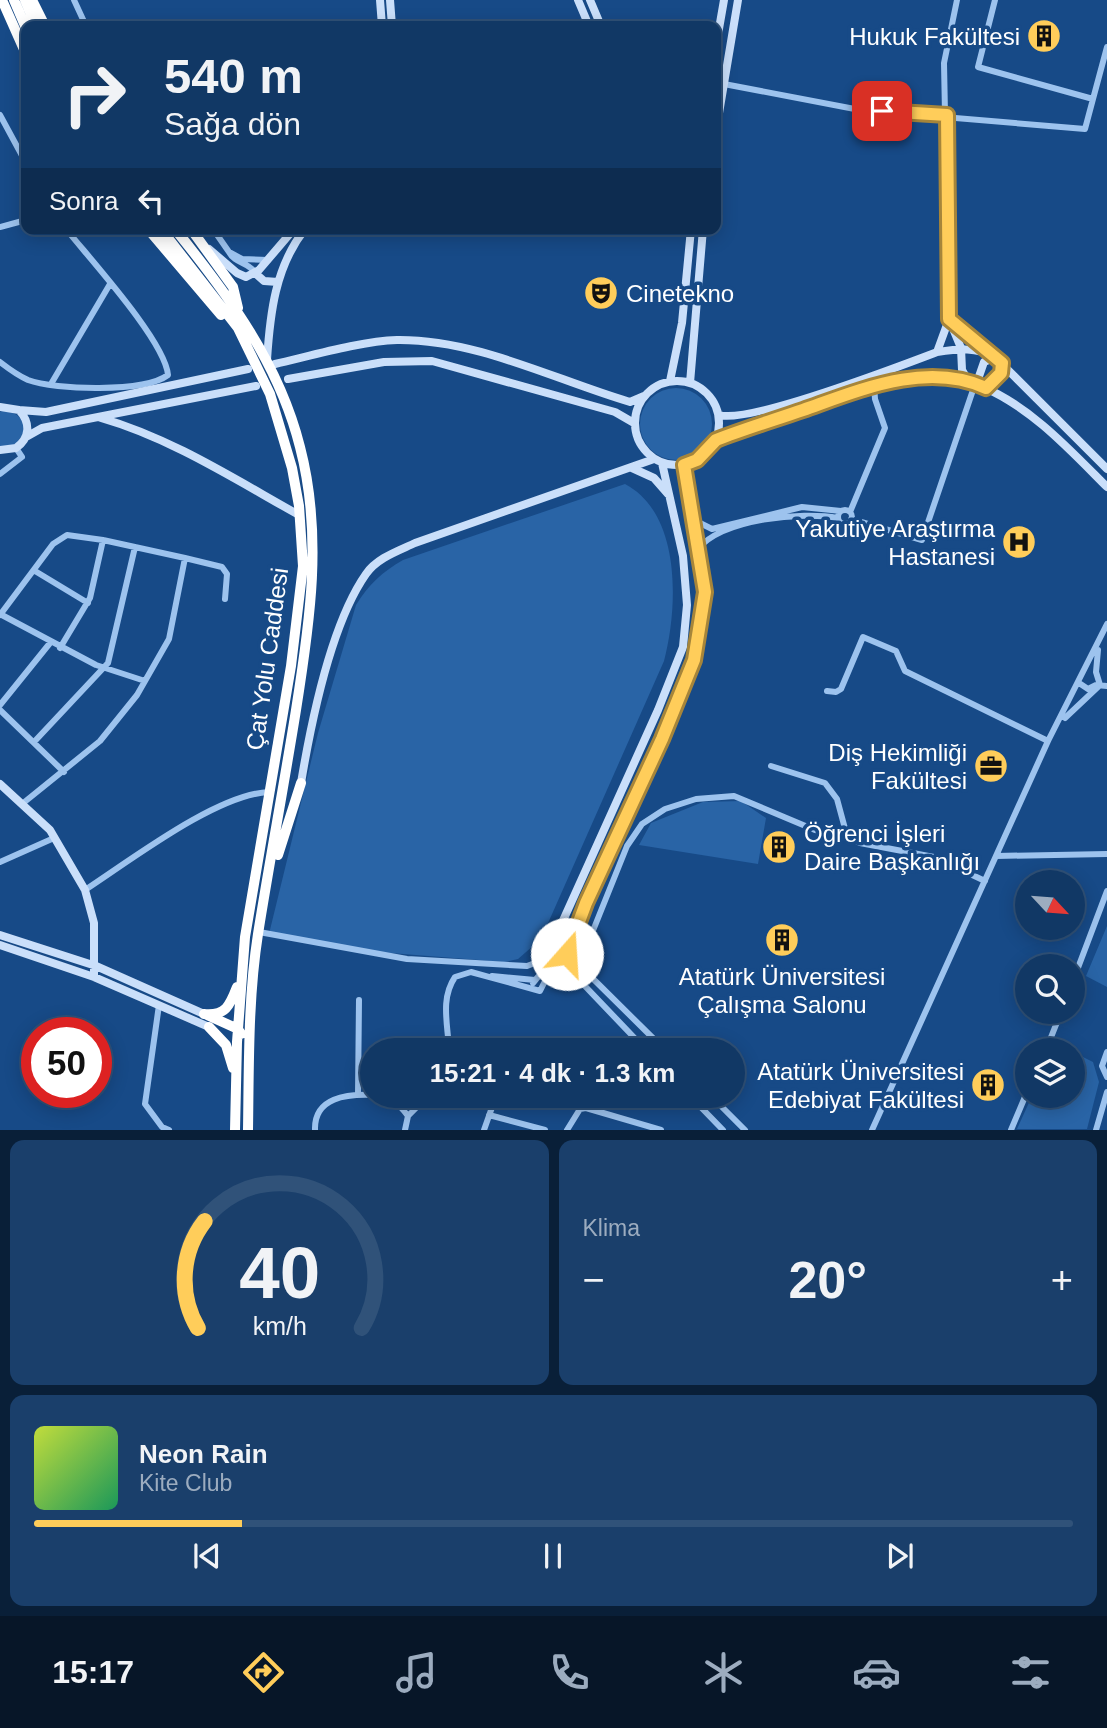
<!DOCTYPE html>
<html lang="tr">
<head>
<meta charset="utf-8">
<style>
  :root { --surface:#113865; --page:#1a3f6b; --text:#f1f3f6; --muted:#9cacbf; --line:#305279; --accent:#ffcd5a }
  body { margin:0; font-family:Helvetica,sans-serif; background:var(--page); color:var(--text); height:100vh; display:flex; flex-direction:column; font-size:26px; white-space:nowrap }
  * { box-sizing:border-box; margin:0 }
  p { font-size:23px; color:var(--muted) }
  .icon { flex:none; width:38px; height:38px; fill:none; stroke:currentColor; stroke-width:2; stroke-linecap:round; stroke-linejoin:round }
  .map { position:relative; height:1130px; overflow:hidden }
  .sheet { display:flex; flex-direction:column; gap:10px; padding:10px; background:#091f38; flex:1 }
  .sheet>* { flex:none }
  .banner { position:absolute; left:21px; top:21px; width:700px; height:214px; border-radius:14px; box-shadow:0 4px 18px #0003,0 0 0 2px var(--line); background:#113865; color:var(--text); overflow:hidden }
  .needle { width:46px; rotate:116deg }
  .buttons { position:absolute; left:1015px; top:870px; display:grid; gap:14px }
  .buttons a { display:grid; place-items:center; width:70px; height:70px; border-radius:50%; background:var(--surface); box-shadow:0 4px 18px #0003,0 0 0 2px var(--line); font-size:35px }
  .speed { position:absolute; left:21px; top:1017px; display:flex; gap:14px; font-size:35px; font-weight:700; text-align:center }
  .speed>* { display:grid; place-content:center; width:91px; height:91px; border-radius:50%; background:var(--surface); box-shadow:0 4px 18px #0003,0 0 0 2px var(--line); line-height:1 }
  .speed .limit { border:10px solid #d22; background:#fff; color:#111 }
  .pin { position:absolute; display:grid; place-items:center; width:60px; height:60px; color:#fff; margin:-30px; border-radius:14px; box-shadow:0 4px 10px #0006 }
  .me { position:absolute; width:77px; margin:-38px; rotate:19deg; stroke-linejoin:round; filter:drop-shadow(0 0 5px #0008) }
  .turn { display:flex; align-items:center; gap:24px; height:147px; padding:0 28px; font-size:32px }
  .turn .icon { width:91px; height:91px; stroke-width:2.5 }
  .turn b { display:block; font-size:49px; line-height:60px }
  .then { display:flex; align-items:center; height:66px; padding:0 28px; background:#0003; gap:14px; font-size:26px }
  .big { font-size:52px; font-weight:700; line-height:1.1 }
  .sheet .card { flex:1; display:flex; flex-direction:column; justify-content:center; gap:10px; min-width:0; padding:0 24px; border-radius:14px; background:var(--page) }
  .sheet .dial { align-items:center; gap:0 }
  .dial svg { height:182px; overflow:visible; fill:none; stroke:var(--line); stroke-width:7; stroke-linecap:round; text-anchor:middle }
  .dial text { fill:var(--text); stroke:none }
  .song { display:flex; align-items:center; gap:21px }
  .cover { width:84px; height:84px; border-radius:10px; background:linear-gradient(135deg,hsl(70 70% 55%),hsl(150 70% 35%)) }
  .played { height:7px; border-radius:4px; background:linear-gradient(90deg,var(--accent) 20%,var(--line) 20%) }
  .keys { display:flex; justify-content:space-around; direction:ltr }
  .heat { display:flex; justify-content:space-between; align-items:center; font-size:38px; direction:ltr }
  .sheet .tiles { flex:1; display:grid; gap:10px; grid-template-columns:1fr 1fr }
  .card:last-child { grid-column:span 2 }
  .trip { position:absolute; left:360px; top:1038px; width:385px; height:70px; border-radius:35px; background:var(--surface); box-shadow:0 4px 18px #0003,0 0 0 2px var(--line); font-weight:700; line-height:70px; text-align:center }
  .tab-bar { display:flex; height:112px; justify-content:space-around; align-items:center; background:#071628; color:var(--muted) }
  .tab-bar .icon { width:49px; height:49px }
  .tab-bar .active { color:var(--accent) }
  .tab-bar b { font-size:32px; color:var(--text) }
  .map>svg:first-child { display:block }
  .green { fill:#2964a6 }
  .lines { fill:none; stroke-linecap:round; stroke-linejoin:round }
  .street { stroke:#9dc3ee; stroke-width:6 }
  .secondary { stroke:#cadffa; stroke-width:8 }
  .highway { stroke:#fff; stroke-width:10 }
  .route-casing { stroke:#a6853a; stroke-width:18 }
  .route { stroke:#ffcd5a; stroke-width:12 }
  .labels { text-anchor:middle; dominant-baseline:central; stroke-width:7; stroke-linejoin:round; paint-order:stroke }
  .poi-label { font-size:24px; fill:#fff; stroke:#174a87; text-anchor:end }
  .street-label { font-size:24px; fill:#fff; stroke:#174a87 }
</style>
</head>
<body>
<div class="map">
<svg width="1107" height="1130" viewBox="0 0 1107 1130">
  <rect width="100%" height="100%" fill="#174a87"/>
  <!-- green -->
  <path class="green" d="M640 424a36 36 0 1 1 72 0a36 36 0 1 1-72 0Z
    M3,411c15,2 20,6 22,21l-11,14h-14v-34z
    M625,484c57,30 53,124 39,177l-123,278 -23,20 -14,3 -126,-10 -109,-18 49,-201 38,-128c13,-21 26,-33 47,-45z
    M741,801l25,17 -8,46 -119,-19 12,-22 52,-21z
    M1107,926v61l-21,-11z
    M1073,1052l20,10 6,20 -12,47h-70l15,-33h41z"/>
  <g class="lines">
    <!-- street -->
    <path class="street" d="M74,0l12,26
      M995,0l-17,67 115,32 14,-52
      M724,84l136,26 225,19 8,-30
      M0,115l26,48
      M0,227l26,-7
      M213,229l16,23
      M255,273c-6,-11 -20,-9 -26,-21l13,7 26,1
      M949,319l-5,-256 13,-63
      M0,362c9,7 17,13 28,18 27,10 116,13 140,-5 -3,-34 -78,-116 -102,-146
      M51,384l59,-100
      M0,474l22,-17 -6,-9
      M838 517a7 7 0 1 1 14 0a7 7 0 1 1-14 0Z
      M850,512l35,-84 -10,-29 -1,-14
      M851,519l71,21 51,-150 -4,-8
      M694,520l18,9 90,-22 39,4
      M698,549c24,-30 104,-38 140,-31
      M185,558l37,9 5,7 -2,25
      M35,571l53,32
      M0,614l96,51 49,16
      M0,615l53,-71 14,-9 36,5 82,18 -16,81 -32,56 -37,46 -78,63
      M60,648l30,-50 13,-58
      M1079,683l9,6 8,-4 11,1
      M827,691l9,1 5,-3 22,-52 33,14 9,20 143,70
      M0,705l50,-62
      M0,710l64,62
      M1065,718l35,-33 -4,-13 2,-22
      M34,742l74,-79 27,-116
      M771,766l54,17 12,16 10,37 13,7 74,14 51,24
      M996,856l111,-2
      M0,862l54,-24
      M85,890c46,-30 132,-96 184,-98
      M259,932l148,27 120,7 21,-8
      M567,953l98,97
      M562,962l84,88
      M580,963l47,-117 15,-22 23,-15 31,-10 38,-3 81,34 32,6
      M492,976l43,4
      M1073,981l34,-90
      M533,983l18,-22
      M159,1005l-14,99 17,23 7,3
      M449,1050c-1,-25 -9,-51 6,-73l16,-5 69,19 14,-28
      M1046,1050l15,-38
      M1107,1052l-5,14 5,11
      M358,1095l1,-95
      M376,1096c16,1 23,8 32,20l-3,14
      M690,1096l33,34
      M711,1096l34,34
      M698,1104l9,-8
      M489,1115l56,15
      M408,1116l20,-20
      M315,1130c-1,-33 32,-36 58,-35
      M484,1130l12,-34
      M567,1130l13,-21 6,-1 75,22
      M872,1130l176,-389 59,-117
      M1011,1130l16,-38
      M1096,1130l11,-38"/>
    <!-- secondary -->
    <path class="secondary" d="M380,0l2,26
      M390,0l2,26
      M578,0l11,26
      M590,0l11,26
      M716,46l8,-46
      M716,131l22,-131
      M209,249l28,24 9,4 13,-7 35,-41
      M255,273l9,8 14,1
      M949,319l12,29 1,22 7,12
      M949,319l24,17 9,14
      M937,352l12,-33
      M267,360c3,-46 8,-93 38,-131
      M275,364c35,-8 87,-23 122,-24 80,-1 158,40 233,62l14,-6
      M288,379l96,-17 48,-1 183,51 19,11
      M635 423a42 42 0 1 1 84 0a42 42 0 1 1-84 0Z
      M670,381l12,-58 9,-94
      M690,383l13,-154
      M976,385l8,-23 11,-5
      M986,388l11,-7 5,-17
      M0,407l19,3c12,13 11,28 -3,38l-16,2
      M19,410l27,2 202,-43
      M719,415c30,9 181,-49 218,-63 22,-3 39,-5 58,5l112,112
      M101,418c70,20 135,62 198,97
      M26,437l16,-9 214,-42
      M716,440c28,-11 57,-20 85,-30 57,-19 122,-49 182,-23 49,21 87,63 124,100
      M632,468l22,10 14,16
      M301,783c10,-60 30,-159 65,-209 11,-16 32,-23 49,-31l239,-84
      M0,784l50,46 35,60 9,33v54
      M0,935l96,31 108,48
      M547 953a10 10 0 1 1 20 0a10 10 0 1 1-20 0Z
      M0,945l94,32 115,50
      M552,945l106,-235 25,-63 4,-42 -4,-49 -21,-93
      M566,950l96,-211 32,-79 11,-68 -21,-127"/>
    <!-- highway -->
    <path class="highway" d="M2,0l24,54
      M14,0l12,28
      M25,0l11,26
      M32,0l13,26
      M148,229l73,86
      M161,229l77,99 32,66 22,74 7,38 4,60 -12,100 -46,271 -8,105 -2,88
      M175,229c54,67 104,134 125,218 23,88 10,175 -4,263 -12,75 -26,149 -38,224 -10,64 -9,131 -10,196
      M191,229l42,58 5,21
      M278,855l23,-72
      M204,1014c22,2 26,-9 33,-27
      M207,1015l31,14 3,5
      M209,1027l17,18 7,23"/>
  </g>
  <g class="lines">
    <!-- route casing -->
    <g class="route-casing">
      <path id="route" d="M567,954l19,-51 76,-164 32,-79 11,-68 -21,-127 13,-5 19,-20c28,-11 58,-20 87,-30 57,-20 123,-49 183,-22l15,-15 1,-10 -53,-44 -2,-204 -65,-4"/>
    </g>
    <!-- route -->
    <use href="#route" class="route"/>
  </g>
  <!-- icons -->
  <defs>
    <g id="building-disc" transform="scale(1.75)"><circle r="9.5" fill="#ffcd5a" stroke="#174a87"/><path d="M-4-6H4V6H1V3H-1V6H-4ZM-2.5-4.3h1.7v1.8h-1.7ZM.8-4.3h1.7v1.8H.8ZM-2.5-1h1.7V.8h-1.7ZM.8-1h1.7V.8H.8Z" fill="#111"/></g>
    <g id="theatre-disc" transform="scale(1.75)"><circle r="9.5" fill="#ffcd5a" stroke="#174a87"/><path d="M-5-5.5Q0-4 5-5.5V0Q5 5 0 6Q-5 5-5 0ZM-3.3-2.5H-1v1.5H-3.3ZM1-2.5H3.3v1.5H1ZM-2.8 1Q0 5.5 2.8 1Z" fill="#111"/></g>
    <g id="hospital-disc" transform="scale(1.75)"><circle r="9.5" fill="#ffcd5a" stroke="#174a87"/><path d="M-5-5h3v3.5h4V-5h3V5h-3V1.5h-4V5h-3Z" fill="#111"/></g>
    <g id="office-disc" transform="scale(1.75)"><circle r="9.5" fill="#ffcd5a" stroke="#174a87"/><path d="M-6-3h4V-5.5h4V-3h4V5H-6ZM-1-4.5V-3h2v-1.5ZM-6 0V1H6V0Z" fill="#111"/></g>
  </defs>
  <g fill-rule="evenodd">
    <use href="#building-disc" x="1044" y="36"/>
    <use href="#theatre-disc" x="601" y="293"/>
    <use href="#hospital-disc" x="1019" y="542"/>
    <use href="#office-disc" x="991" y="766"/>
    <use href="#building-disc" x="779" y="847"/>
    <use href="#building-disc" x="782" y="940"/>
    <use href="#building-disc" x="988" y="1085"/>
  </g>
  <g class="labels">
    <!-- poi labels -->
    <g class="poi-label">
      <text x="1020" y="36">Hukuk Fakültesi</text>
      <text x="626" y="293" text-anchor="start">Cinetekno</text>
      <text x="995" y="528">Yakutiye Araştırma<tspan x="995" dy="28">Hastanesi</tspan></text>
      <text x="967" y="752">Diş Hekimliği<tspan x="967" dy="28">Fakültesi</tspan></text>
      <text x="804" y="833" text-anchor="start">Öğrenci İşleri<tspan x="804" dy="28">Daire Başkanlığı</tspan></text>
      <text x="782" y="976" text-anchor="middle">Atatürk Üniversitesi<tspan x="782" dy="28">Çalışma Salonu</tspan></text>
      <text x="964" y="1071">Atatürk Üniversitesi<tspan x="964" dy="28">Edebiyat Fakültesi</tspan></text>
    </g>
    <!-- street labels -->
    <g class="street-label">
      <text transform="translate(267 659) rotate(-82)">Çat Yolu Caddesi</text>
    </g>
  </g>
</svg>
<div class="buttons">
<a><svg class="needle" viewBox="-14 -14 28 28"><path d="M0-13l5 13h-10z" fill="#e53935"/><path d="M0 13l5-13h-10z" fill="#9cacbf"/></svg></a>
<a><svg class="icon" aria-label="search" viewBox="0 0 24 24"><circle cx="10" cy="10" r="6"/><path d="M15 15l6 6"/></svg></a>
<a><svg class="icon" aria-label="layers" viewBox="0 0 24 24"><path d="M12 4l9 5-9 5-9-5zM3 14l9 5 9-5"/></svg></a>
</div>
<div class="speed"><div class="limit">50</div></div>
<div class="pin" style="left:882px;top:111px;background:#d93025"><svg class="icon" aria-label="arrive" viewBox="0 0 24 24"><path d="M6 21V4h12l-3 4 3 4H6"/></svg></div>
<svg class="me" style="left:567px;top:954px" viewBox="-20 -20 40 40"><circle r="19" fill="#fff"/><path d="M0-13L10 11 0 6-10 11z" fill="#ffcd5a"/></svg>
<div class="trip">15:21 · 4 dk · 1.3 km</div>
<div class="banner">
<div class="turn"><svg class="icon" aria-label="right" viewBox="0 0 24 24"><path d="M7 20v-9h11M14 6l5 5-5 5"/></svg><div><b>540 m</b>Sağa dön</div></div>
<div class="then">Sonra<svg class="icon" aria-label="left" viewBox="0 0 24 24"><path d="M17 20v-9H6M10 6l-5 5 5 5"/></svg></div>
</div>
</div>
<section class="sheet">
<div class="tiles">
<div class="card dial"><svg viewBox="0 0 100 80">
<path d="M14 69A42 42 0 1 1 86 69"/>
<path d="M14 69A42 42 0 0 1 17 22" stroke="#ffcd5a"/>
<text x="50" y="56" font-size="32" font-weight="700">40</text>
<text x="50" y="72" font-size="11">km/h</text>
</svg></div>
<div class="card"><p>Klima</p>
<div class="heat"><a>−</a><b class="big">20°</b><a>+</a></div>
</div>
<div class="card">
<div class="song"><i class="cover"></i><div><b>Neon Rain</b><p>Kite Club</p></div></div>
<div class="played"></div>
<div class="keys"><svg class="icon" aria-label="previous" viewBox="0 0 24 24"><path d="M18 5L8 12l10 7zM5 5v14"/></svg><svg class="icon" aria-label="pause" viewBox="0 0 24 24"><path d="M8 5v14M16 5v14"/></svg><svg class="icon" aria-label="next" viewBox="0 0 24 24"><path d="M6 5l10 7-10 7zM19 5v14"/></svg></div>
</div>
</div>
</section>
<nav class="tab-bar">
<b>15:17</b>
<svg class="icon active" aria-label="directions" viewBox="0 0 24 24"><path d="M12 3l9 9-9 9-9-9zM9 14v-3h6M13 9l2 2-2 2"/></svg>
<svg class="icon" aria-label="music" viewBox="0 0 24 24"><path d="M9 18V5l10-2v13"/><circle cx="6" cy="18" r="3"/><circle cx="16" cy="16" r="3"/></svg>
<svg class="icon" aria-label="phone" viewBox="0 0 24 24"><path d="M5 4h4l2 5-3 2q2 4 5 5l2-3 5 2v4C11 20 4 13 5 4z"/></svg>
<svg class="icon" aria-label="climate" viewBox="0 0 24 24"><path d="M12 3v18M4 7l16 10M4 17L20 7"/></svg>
<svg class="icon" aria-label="car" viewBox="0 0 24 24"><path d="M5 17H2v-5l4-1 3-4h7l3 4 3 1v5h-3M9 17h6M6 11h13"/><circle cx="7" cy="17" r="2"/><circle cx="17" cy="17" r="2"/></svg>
<svg class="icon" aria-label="filters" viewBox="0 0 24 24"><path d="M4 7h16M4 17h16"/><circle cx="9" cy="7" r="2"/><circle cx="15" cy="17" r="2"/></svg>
</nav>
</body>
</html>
